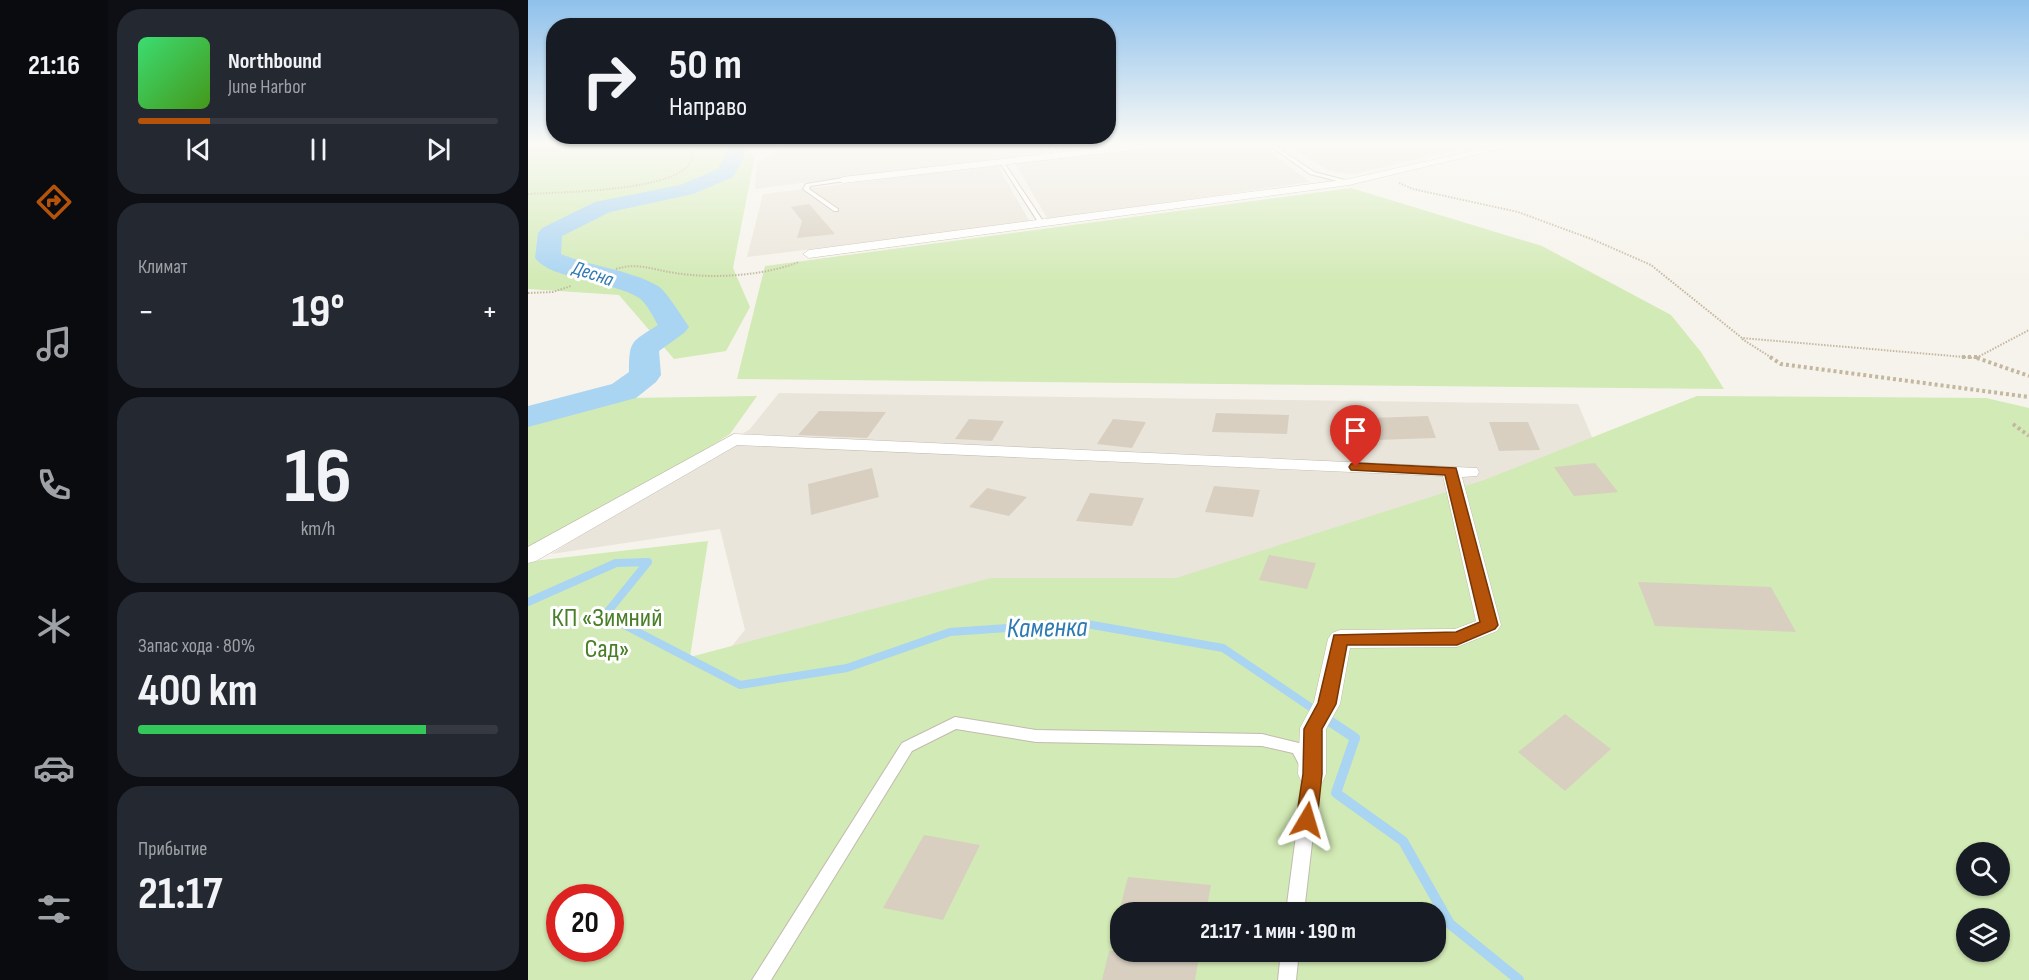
<!DOCTYPE html>
<html lang="ru">
<head>
<meta charset="utf-8">
<style>
  :root { --surface:#171b24; --page:#242831; --text:#f1f3f6; --muted:#9ea1a6; --line:#363941; --accent:#b45309 }
  body { margin:0; font-family:"Sofia Sans Condensed",sans-serif; background:var(--page); color:var(--text); height:100vh; display:flex; flex-direction:column; font-size:22px; white-space:nowrap }
  * { box-sizing:border-box; margin:0 }
  p { font-size:20px; color:var(--muted) }
  .icon { flex:none; width:33px; height:33px; fill:none; stroke:currentColor; stroke-width:2; stroke-linecap:round; stroke-linejoin:round }
  .map { position:relative; flex:1; overflow:hidden }
  .sheet { display:flex; flex-direction:column; gap:9px; padding:9px; background:#0d0f14; width:420px }
  .sheet>* { flex:none }
  .hud { position:absolute; left:18px; top:18px; width:570px; height:126px; border-radius:24px; box-shadow:0 2px 4px #0004; background:#171b24; color:var(--text); overflow:hidden }
  .controls { position:absolute; left:1428px; top:842px; display:grid; gap:12px }
  .controls a { display:grid; place-items:center; width:54px; height:54px; border-radius:50%; background:var(--surface); box-shadow:0 2px 4px #0004; font-size:30px }
  .speed { position:absolute; left:18px; top:884px; display:flex; gap:12px; font-size:30px; font-weight:700; text-align:center }
  .speed>* { display:grid; place-content:center; width:78px; height:78px; border-radius:50%; background:var(--surface); box-shadow:0 2px 4px #0004; line-height:1 }
  .speed .limit { border:9px solid #d22; background:#fff; color:#111 }
  .pin { position:absolute; display:grid; place-items:center; width:51px; height:51px; color:#fff; margin:-62px -26px; border-radius:50% 50% 50% 0; rotate:-45deg; box-shadow:0 0 6px #0007 }
  .pin .icon { rotate:45deg }
  .me { position:absolute; width:66px; margin:-33px; rotate:7deg; stroke-linejoin:round; filter:drop-shadow(0 0 4px #0008) }
  .turn { display:flex; align-items:center; gap:21px; height:126px; padding:0 24px; font-size:27px }
  .turn .icon { width:78px; height:78px; stroke-width:2.5 }
  .turn b { display:block; font-size:42px; line-height:51px }
  .big { font-size:45px; font-weight:700; line-height:1.1 }
  .sheet .widget { flex:1; display:flex; flex-direction:column; justify-content:center; gap:9px; min-width:0; padding:0 21px; border-radius:24px; background:var(--page) }
  .sheet .dial { align-items:center; gap:0 }
  .dial b { font-size:78px; line-height:1 }
  .song { display:flex; align-items:center; gap:18px }
  .cover { width:72px; height:72px; border-radius:9px; background:linear-gradient(135deg,hsl(140 70% 55%),hsl(100 70% 35%)) }
  .played { height:6px; border-radius:3px; background:linear-gradient(90deg,var(--accent) 20%,var(--line) 20%) }
  .keys { display:flex; justify-content:space-around; direction:ltr }
  .heat { display:flex; justify-content:space-between; align-items:center; font-size:33px; direction:ltr }
  .charge { height:9px; border-radius:4px; background:linear-gradient(90deg,#34c759 80%,var(--line) 0) }
  .trip { position:absolute; left:582px; top:902px; width:336px; height:60px; border-radius:24px; background:var(--surface); box-shadow:0 2px 4px #0004; font-weight:700; line-height:60px; text-align:center }
  main { display:flex; flex:1; min-height:0 }
  .tab-bar { display:flex; flex-direction:column; width:108px; justify-content:space-around; align-items:center; background:#090b0e; color:var(--muted) }
  .tab-bar .icon { width:42px; height:42px }
  .tab-bar .active { color:var(--accent) }
  .tab-bar b { font-size:27px; color:var(--text) }
  .map>svg:first-child { display:block }
  .residential { fill:#eae5da; fill-rule:evenodd }
  .green { fill:#d2eab5; fill-rule:evenodd }
  .lines { fill:none; stroke-linecap:round; stroke-linejoin:round }
  .stream-far1 { stroke:#a9d4f2; stroke-width:8 }
  .stream { stroke:#a9d4f2; stroke-width:10 }
  .river { fill:#a9d4f2; fill-rule:evenodd }
  .building { fill:#d8cfc1 }
  .lane-casing { stroke:#c2bbae; stroke-width:2 }
  .street-casing { stroke:#c2bbae; stroke-width:1 }
  .path-far1 { stroke:#c4b79f; stroke-width:2; stroke-dasharray:1.5 1.5; stroke-linecap:butt }
  .path { stroke:#c4b79f; stroke-width:4; stroke-dasharray:3 3; stroke-linecap:butt }
  .lane { fill:#fff; fill-rule:evenodd }
  .street { fill:#fff; fill-rule:evenodd }
  .route { fill:#b45309; stroke:#753606; stroke-width:1.5 }
  .labels { text-anchor:middle; dominant-baseline:central; stroke-width:6; stroke-linejoin:round; paint-order:stroke }
  .far-water-label { font-size:20px; font-style:italic; fill:#2e7ab2; stroke:#fff }
  .near-park-label { font-size:27px; fill:#4a7f2a; stroke:#fff }
  .near-water-label { font-size:28px; font-style:italic; fill:#2e7ab2; stroke:#fff }
</style>
</head>
<body>
<main>
<nav class="tab-bar">
<b>21:16</b>
<svg class="icon active" aria-label="directions" viewBox="0 0 24 24"><path d="M12 3l9 9-9 9-9-9zM9 14v-3h6M13 9l2 2-2 2"/></svg>
<svg class="icon" aria-label="music" viewBox="0 0 24 24"><path d="M9 18V5l10-2v13"/><circle cx="6" cy="18" r="3"/><circle cx="16" cy="16" r="3"/></svg>
<svg class="icon" aria-label="phone" viewBox="0 0 24 24"><path d="M5 4h4l2 5-3 2q2 4 5 5l2-3 5 2v4C11 20 4 13 5 4z"/></svg>
<svg class="icon" aria-label="climate" viewBox="0 0 24 24"><path d="M12 3v18M4 7l16 10M4 17L20 7"/></svg>
<svg class="icon" aria-label="car" viewBox="0 0 24 24"><path d="M5 17H2v-5l4-1 3-4h7l3 4 3 1v5h-3M9 17h6M6 11h13"/><circle cx="7" cy="17" r="2"/><circle cx="17" cy="17" r="2"/></svg>
<svg class="icon" aria-label="filters" viewBox="0 0 24 24"><path d="M4 7h16M4 17h16"/><circle cx="9" cy="7" r="2"/><circle cx="15" cy="17" r="2"/></svg>
</nav>
<section class="sheet">
<div class="widget">
<div class="song"><i class="cover"></i><div><b>Northbound</b><p>June Harbor</p></div></div>
<div class="played"></div>
<div class="keys"><svg class="icon" aria-label="previous" viewBox="0 0 24 24"><path d="M18 5L8 12l10 7zM5 5v14"/></svg><svg class="icon" aria-label="pause" viewBox="0 0 24 24"><path d="M8 5v14M16 5v14"/></svg><svg class="icon" aria-label="next" viewBox="0 0 24 24"><path d="M6 5l10 7-10 7zM19 5v14"/></svg></div>
</div>
<div class="widget"><p>Климат</p>
<div class="heat"><a>−</a><b class="big">19°</b><a>+</a></div>
</div>
<div class="widget dial"><b>16</b><p>km/h</p></div>
<div class="widget"><p>Запас хода · 80%</p><b class="big">400 km</b><div class="charge"></div></div>
<div class="widget"><p>Прибытие</p><b class="big">21:17</b></div>
</section>
<div class="map">
<svg width="1501" height="980" viewBox="0 0 1501 980">
  <rect width="100%" height="100%" fill="#f6f3ec"/>
  <!-- residential -->
  <path class="residential" d="M268,145h247l5,7 -293,37 2,-27z
    M645,145h89l48,37 -262,38 -33,-57z
    M760,145h187l-121,29 -25,-3z
    M469,165l33,57 -283,35 16,-63z
    M251,393l799,11 22,52 347,524h-1419v-84l217,-266 -25,-101 -169,25 199,-125zM32,897h50v51h-50zM592,912h316v39h-316z"/>
  <!-- green -->
  <path class="green" d="M0,145h198l1,6 20,-1 8,6 -22,112 17,39 -24,44 -52,8 -55,-64 -91,-6z
    M823,188l191,58 129,69 30,37 23,37 -987,-10 28,-113z
    M229,396l-27,38 -197,127 175,-20 -18,116 301,-79h185l308,-98 213,-84 289,2 43,10v572h-1501v-555l100,-27zM1438,852h34v33h-34zM32,897h50v51h-50zM592,912h316v39h-316zM1438,918h34v33h-34z"/>
  <g class="lines">
    <!-- stream-far1 -->
    <path class="stream-far1" d="M0,602l88,-39 32,-1 -43,53 135,70 107,-17 103,-36 131,-9 142,25 102,69"/>
    <!-- stream -->
    <path class="stream" d="M794,716l33,22 -19,55 67,48 47,83 69,56"/>
    <!-- river -->
    <path class="river" d="M198,145h18v12l-11,20 -40,17 -83,18 -48,24 -1,18c31,13 67,15 97,32 9,6 24,31 31,41l-5,6 -25,18 2,24 -5,7 -20,16 -108,29v-21l84,-22 17,-12c0,-33 3,-30 29,-47 -5,-8 -11,-22 -19,-27 -25,-17 -88,-18 -104,-40l3,-25 4,-5 53,-26 85,-17 38,-16 6,-12z"/>
  </g>
  <!-- building -->
  <path class="building" d="M281,204l26,30 -38,4 5,-17 -11,-14z
    M291,411l67,1 -19,26 -69,-3z
    M688,413l73,2 -2,19 -75,-2z
    M900,416l8,22 -60,2 -5,-22z
    M441,419l35,2 -12,20 -37,-2z
    M585,419l33,3 -14,26 -35,-4z
    M961,422h39l12,28 -41,1z
    M1067,463l23,29 -44,4 -20,-29z
    M344,468l7,29 -68,18 -3,-31z
    M686,486l46,4 -7,27 -48,-5z
    M459,488l40,9 -18,19 -40,-9z
    M562,493l54,5 -12,28 -56,-5z
    M741,555l47,8 -9,26 -48,-9z
    M1110,582l133,5 25,45 -141,-6z
    M1037,714l46,35 -46,42 -47,-39z
    M396,835l56,10 -37,75 -60,-12z
    M600,877l83,8 -5,27h-87z
    M581,951h91l-5,29h-93z"/>
  <g class="lines">
    <!-- lane casing -->
    <g class="lane-casing">
      <path id="lane" d="M520,145h5l7,12h-4z
        M741,145h5l40,27 38,10 -3,2 -39,-10z
        M471,161h4l42,63 -1,1h-4z
        M315,178l3,2 -1,1 -35,5 -1,3 29,20v2h-4l-31,-22 3,-5z
        M427,717l81,13 226,4 41,10 17,30 -16,138h-18l18,-138 -11,-21 -31,-7 -226,-4 -80,-13 -44,22 -141,229h-19l150,-237z
        M753,951h18l-3,29h-18z"/>
    </g>
    <!-- street casing -->
    <g class="street-casing">
      <path id="street" d="M597,145h30l-5,3 -307,35 -5,-3 5,-3z
        M971,145h17l-167,40 -540,73 -6,-4 6,-4 540,-71z
        M206,434l743,34 2,4 -2,4 -15,1 39,148 -4,6 -40,16 -107,1 -10,56 -14,25v45l-4,9 -10,3 -10,-3 -4,-9 2,-46 14,-26 14,-63 4,-6 8,-3 115,-1 21,-8 -33,-145 -706,-31 -201,116 -8,2v-16z"/>
    </g>
    <!-- path-far1 -->
    <path class="path-far1" d="M871,183l14,6 105,23 76,28 57,25 91,73 234,20 53,-28
      M0,194c35,-2 135,-3 159,-27 5,-6 7,-15 8,-22
      M88,269c21,-7 38,1 59,4 38,6 88,3 124,-11
      M0,293l25,-1 18,-6
      M1214,339l30,19"/>
    <!-- path -->
    <path class="path" d="M1242,357l11,7 248,33
      M1434,357h16
      M1449,358l52,18
      M1485,424l16,12"/>
    <!-- lane -->
    <use href="#lane" class="lane"/>
    <!-- street -->
    <use href="#street" class="street"/>
  </g>
  <!-- sky -->
  <linearGradient id="sky" x2="0" y2="1"><stop stop-color="#8fc1ec"/><stop offset="0.51" stop-color="#fbfaf6"/><stop offset="1" stop-color="#fbfaf6" stop-opacity="0"/></linearGradient>
  <rect width="1501" height="282" fill="url(#sky)"/>
  <!-- route -->
  <path class="route" d="M828,463l100,5 42,157 -3,4 -38,16h-110l-11,59 -14,25v45l-5,46 -3,7 -7,3 -8,-3 -3,-7 7,-46 1,-45 14,-26 16,-68 122,-3 24,-10 -35,-147 -94,-5 -2,-3 2,-3z"/>
  <g class="labels">
    <!-- far-water labels -->
    <g class="far-water-label">
      <text transform="translate(65 274) rotate(19)">Десна</text>
    </g>
    <!-- near-park labels -->
    <g class="near-park-label">
      <text x="79" y="618">КП «Зимний<tspan x="79" dy="31">Сад»</tspan></text>
    </g>
    <!-- near-water labels -->
    <g class="near-water-label">
      <text transform="translate(519 628) rotate(-1)">Каменка</text>
    </g>
  </g>
</svg>
<div class="controls">
<a><svg class="icon" aria-label="search" viewBox="0 0 24 24"><circle cx="10" cy="10" r="6"/><path d="M15 15l6 6"/></svg></a>
<a><svg class="icon" aria-label="layers" viewBox="0 0 24 24"><path d="M12 4l9 5-9 5-9-5zM3 14l9 5 9-5"/></svg></a>
</div>
<div class="speed"><div class="limit">20</div></div>
<div class="pin" style="left:828px;top:467px;background:#d93025"><svg class="icon" aria-label="arrive" viewBox="0 0 24 24"><path d="M6 21V4h12l-3 4 3 4H6"/></svg></div>
<svg class="me" style="left:779px;top:820px" viewBox="-20 -20 40 40"><path d="M0-17L14 15 0 8-14 15z" fill="#b45309" stroke="#fff" stroke-width="4"/></svg>
<div class="trip">21:17 · 1 мин · 190 m</div>
<div class="hud">
<div class="turn"><svg class="icon" aria-label="right" viewBox="0 0 24 24"><path d="M7 20v-9h11M14 6l5 5-5 5"/></svg><div><b>50 m</b>Направо</div></div>
</div>
</div>
</main>
</body>
</html>
